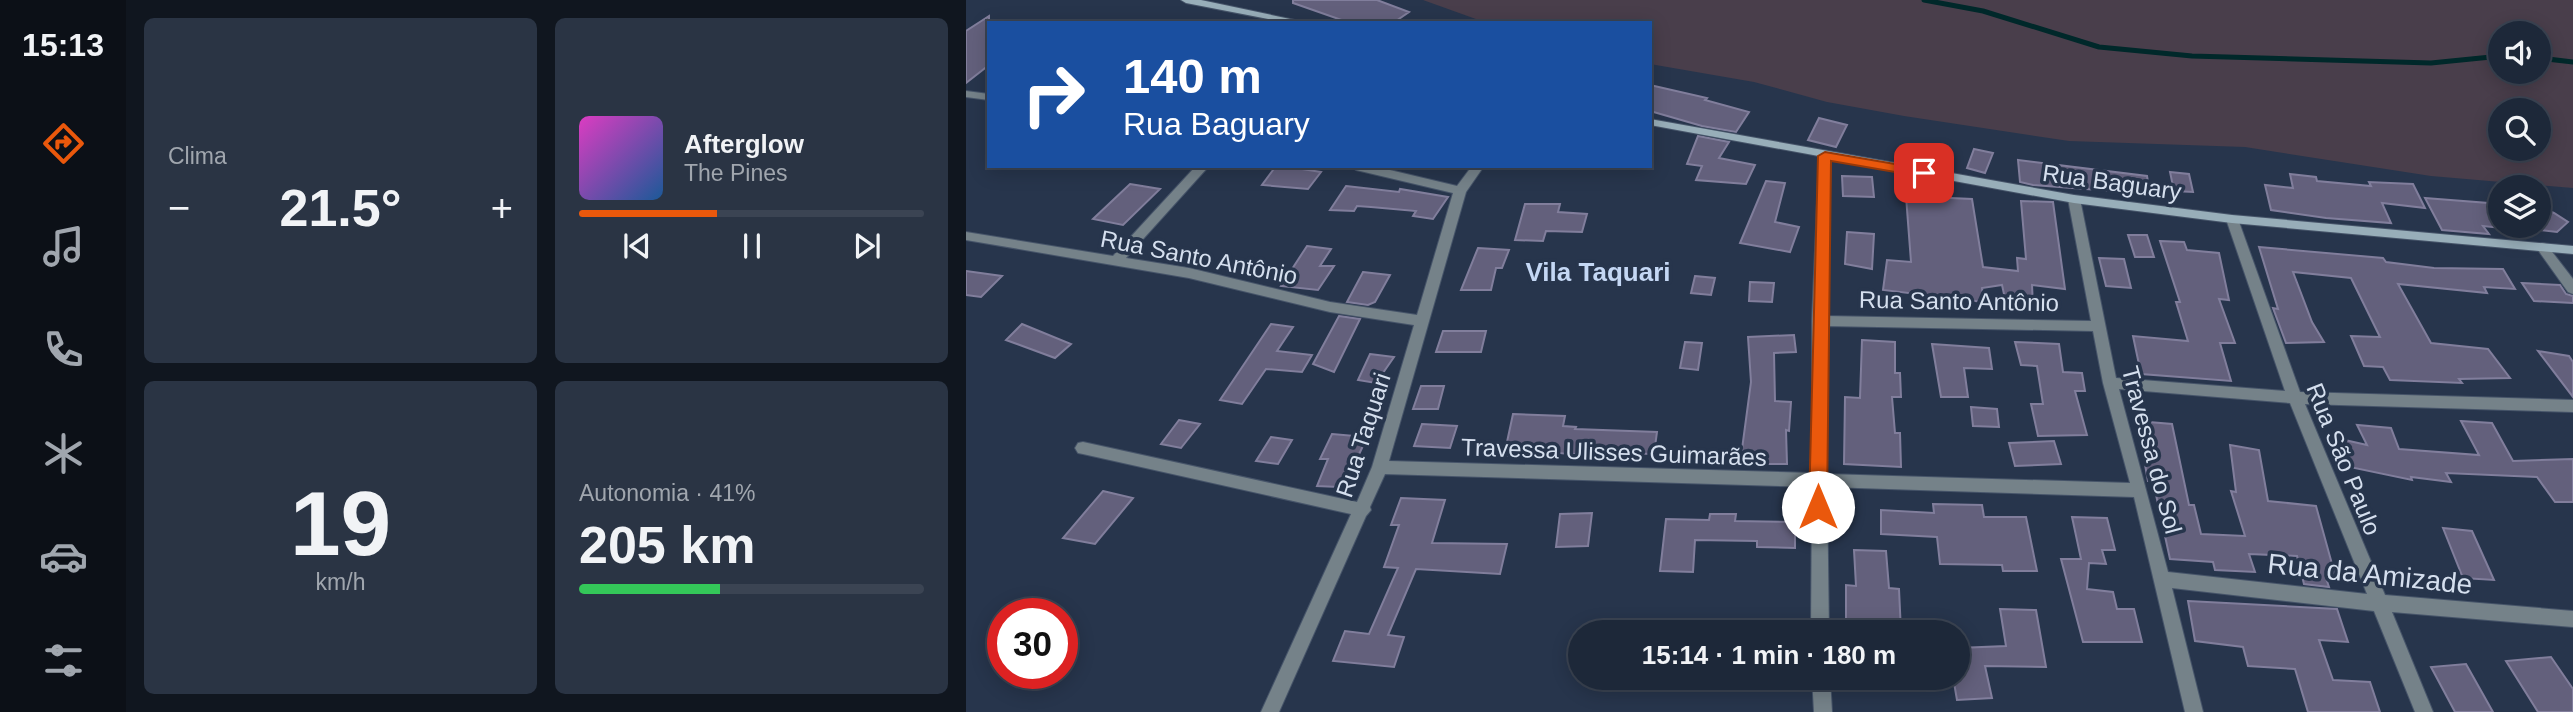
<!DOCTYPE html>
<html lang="pt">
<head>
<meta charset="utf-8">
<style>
  :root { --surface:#1d2839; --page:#2a3444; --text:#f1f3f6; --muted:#a0a6ae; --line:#3b4453; --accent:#ea580c }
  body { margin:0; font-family:Helvetica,sans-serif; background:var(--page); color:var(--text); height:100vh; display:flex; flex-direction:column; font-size:26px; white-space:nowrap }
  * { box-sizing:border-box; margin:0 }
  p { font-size:23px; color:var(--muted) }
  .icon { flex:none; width:38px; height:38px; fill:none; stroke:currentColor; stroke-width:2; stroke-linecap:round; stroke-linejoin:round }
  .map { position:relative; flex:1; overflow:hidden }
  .drawer { display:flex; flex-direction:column; gap:18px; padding:18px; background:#10161f; width:840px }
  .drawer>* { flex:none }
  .banner { position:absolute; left:21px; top:21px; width:665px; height:147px; border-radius:0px; box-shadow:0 4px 18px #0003,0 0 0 2px var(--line); background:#1a4fa0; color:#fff; overflow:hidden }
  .fabs { position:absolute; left:1522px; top:21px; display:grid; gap:14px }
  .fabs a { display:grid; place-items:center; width:63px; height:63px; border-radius:50%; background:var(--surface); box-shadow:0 4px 18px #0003,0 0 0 2px var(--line); font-size:35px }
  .speed { position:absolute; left:21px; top:598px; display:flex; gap:14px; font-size:35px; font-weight:700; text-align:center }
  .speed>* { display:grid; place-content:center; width:91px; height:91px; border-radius:50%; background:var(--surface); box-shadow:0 4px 18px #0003,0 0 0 2px var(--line); line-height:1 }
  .speed .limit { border:10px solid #d22; background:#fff; color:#111 }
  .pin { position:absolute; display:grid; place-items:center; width:60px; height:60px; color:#fff; margin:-30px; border-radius:14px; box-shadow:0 4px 10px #0006 }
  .me { position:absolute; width:77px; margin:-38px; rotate:0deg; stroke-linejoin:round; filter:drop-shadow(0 0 5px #0008) }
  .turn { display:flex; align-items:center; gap:24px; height:147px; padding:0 21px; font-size:32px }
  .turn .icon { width:91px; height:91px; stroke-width:2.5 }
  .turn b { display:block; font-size:49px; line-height:60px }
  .big { font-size:52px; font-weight:700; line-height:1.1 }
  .drawer .card { flex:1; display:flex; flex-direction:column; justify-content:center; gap:10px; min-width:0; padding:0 24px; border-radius:10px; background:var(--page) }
  .drawer .dial { align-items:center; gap:0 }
  .dial b { font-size:91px; line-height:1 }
  .song { display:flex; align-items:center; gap:21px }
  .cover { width:84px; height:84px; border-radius:10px; background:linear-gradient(135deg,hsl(310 70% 55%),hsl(210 70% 35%)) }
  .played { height:7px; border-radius:4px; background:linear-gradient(90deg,var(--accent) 40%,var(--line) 40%) }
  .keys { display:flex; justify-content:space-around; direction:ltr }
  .heat { display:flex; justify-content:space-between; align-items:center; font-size:38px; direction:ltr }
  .charge { height:10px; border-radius:5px; background:linear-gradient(90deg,#34c759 41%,var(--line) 0) }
  .drawer .tiles { flex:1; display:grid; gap:18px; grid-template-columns:repeat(2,1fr) }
  .trip { position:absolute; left:602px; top:620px; width:402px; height:70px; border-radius:35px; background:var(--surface); box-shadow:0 4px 18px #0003,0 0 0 2px var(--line); font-weight:700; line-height:70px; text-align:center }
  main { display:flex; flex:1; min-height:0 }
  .tab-bar { display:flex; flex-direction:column; width:126px; justify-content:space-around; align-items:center; background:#0c1017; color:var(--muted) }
  .tab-bar .icon { width:49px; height:49px }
  .tab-bar .active { color:var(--accent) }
  .tab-bar b { font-size:32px; color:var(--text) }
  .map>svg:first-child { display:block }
  .green { fill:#493e4b; fill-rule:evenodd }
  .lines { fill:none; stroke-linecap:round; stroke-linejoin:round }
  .stream { stroke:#00282a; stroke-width:5 }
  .building { fill:#63607c; stroke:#817e9c; stroke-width:2 }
  .street-casing { stroke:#465469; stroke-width:2 }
  .secondary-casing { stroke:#465469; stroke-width:2 }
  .street { fill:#758289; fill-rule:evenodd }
  .secondary { fill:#98aeb9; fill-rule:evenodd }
  .route { fill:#ea580c; stroke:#983908; stroke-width:2 }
  .labels { text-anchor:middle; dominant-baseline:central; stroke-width:7; stroke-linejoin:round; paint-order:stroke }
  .street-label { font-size:24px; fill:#d5dfee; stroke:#27354c }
  .neighbourhood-label { font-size:26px; font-weight:bold; fill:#c4d7f4; stroke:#27354c }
  .near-street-label { font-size:28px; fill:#d5dfee; stroke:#27354c }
</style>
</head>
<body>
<main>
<nav class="tab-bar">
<b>15:13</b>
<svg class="icon active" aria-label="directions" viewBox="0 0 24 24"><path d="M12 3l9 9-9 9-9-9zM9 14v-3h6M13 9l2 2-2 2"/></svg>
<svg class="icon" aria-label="music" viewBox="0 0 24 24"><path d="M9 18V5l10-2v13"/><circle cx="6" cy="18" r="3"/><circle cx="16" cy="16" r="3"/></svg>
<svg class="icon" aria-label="phone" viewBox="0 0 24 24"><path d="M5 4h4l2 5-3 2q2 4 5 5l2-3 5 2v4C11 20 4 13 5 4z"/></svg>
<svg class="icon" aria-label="climate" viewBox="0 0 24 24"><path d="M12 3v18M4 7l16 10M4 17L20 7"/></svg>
<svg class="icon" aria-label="car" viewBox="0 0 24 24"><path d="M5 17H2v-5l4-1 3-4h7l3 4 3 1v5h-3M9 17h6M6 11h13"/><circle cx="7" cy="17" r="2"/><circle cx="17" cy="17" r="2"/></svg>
<svg class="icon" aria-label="filters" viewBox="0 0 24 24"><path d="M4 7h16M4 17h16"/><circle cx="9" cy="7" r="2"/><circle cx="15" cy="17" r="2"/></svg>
</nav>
<section class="drawer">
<div class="tiles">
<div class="card"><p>Clima</p>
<div class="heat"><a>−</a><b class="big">21.5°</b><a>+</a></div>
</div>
<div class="card">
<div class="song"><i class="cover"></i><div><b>Afterglow</b><p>The Pines</p></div></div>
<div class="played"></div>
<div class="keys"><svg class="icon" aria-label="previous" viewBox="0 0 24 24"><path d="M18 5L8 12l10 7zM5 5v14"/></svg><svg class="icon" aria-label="pause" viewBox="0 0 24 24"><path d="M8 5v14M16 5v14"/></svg><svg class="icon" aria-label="next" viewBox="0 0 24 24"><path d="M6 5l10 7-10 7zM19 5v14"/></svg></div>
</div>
<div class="card dial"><b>19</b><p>km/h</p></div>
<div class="card"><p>Autonomia · 41%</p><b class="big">205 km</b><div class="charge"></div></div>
</div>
</section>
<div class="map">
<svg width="1607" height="712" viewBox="0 0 1607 712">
  <rect width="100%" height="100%" fill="#27354c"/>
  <!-- green -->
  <path class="green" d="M457,0h1150v188l-142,-12 -186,-29 -176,-6 -165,-25 -77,-14 -73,-20 -104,-18v-41h-163zM1535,33h38v39h-38zM1535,110h38v39h-38z"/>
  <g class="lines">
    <!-- stream -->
    <path class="stream" d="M958,0l59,11 116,36 93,9 239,7 70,-7
      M1573,58l34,4"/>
  </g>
  <!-- building -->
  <path class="building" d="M327,0h84l32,12 -16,11h-43l-57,-20z
    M23,16v49l-23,18v-52z
    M684,85l57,13 -2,2 44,12 -13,20 -34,-6 -52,-15z
    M853,118l28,7 -11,22 -28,-7z
    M732,136l31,6 -10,16 36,7 -9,19 -50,-4 6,-14 -15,-2z
    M1008,149l19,4 -8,20 -18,-5z
    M1052,160l129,16 3,18 -117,-9 -13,-3z
    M310,166h7l38,6 -13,17 -46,-4z
    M1204,172l19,2 4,18 -19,-1z
    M1324,174l26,3 1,4 54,5 -2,-4 44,2 12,24 -43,-5 9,20 -65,-5 -55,-8 -6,-25 28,3z
    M876,176l30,1 2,20 -31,-1z
    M800,181l19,2 -10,39 24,5 -9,25 -50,-9z
    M164,184l30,5 -37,36 -30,-6z
    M380,186l53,6 1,-3 48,8 -15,22 -20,-3 3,-5 -45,-4 -14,-1 -3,5 -24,-1z
    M940,196l66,3 11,68 35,4 -1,-13 9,1 -5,-58 32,1 12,87 -33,-4 1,21 -27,-3 -4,-18 -20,3 2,14 -101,-12 4,-30 24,2z
    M1459,198l76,6v24l-18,-2 6,8 -47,-4z
    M559,204h35l-2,8 29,2 -5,18 -36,-1 -3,10 -28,-1z
    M1573,207l15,6 14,9 -11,10 -18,-2z
    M881,232l27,2 -2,35 -27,-5z
    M1162,235h19l7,22h-19z
    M1194,241l24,1 3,8 32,3 10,47 -10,-1 16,44h-15l11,38 -90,-7 -8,-38 55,5 -12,-39h4z
    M341,246l24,3 -11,17h14l-16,24 -37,-4z
    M1293,247l124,11 3,4 48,6 69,1 12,20 -31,-2 3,6 -89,-9 33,59 57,6 22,29 -51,1 3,4 -72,-3 -7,-13 -19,-1 -13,-30 29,1 -29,-59 -58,-6 19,50 12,20 -38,1 -13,-35 5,1z
    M512,248l31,2 -7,18h-6l-5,22h-30z
    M1133,258l25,1 7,29 -25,-2z
    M0,271l36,5 -21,21 -15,-2z
    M397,272l27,3 -15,27 -7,3 -21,-3z
    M729,276l20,2 -4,17 -20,-2z
    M784,282l24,1 -2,19 -23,-1z
    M1556,283l38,2 6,9 7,2v7l-39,-2z
    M373,316l21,3 -26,53 -21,-8z
    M56,324l49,20 -16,14 -49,-18z
    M305,324l22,3 -16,24 35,4 -10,17 -36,-3 -24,35 -22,-4z
    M477,331h43l-5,21h-45z
    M828,335l2,17 -22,1 1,48 16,1 -2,29 -3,-1 1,34h-47l11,-82 -3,-45z
    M896,340l33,2v31h5l1,24h-9l3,36h5l1,34 -57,-3 1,-67 15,1z
    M719,342l17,1 -4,27 -18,-2z
    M1049,342l44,2 4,28 19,1 3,18h-10l12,44 -49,1 -7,-32h12l-6,-38 -16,-1z
    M966,344l57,4 3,21 -28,-1 4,29h-27z
    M1572,351l31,5 4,6v35z
    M404,354l24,3 -18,26 -18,-3z
    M455,386h23l-6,23h-25z
    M1005,407l26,2 2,18 -26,-1z
    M547,414l52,2 -2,10 13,1 -1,2 82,3 -3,22 -39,-1v4l-86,-6 -1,4 -24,1z
    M213,420l21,4 -19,24 -20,-4z
    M1171,421l35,3 17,81h5l7,29 44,2 -14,-45 5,1 -6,-47 29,5 9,51 48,5 21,76 -10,-1 2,6 -25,-3 -7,-28 -48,-2 6,18 -40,-2 -2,-8 -43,-3 -17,-78h-5z
    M1495,421l31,2 21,38 60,-2v43h-18l-18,-25 -91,-4 5,9 -40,-5 1,3 -72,-15 -8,-28 35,8 -10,-20 34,3 8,21 80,6z
    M456,424l35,2 -7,22 -36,-2z
    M366,434l35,3 -11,24h-6l-11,26 -22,-1 11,-27h-8z
    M305,437l21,3 -14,24 -22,-3z
    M1088,441l7,23 -46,2 -6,-23z
    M137,491l30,7 -38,46 -32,-6z
    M435,498l44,2 -13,43 75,1 -7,30 -84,-5 -28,66 16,2 -10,30 -61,-6 12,-30 24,3 29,-66 -14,-1 15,-42h-8z
    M967,504l49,1 2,12h42l11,54h-34l-1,-6 -62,-1 -3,-27 -56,-3v-24l53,3z
    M626,513l-4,33 -32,1 4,-33z
    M744,514h26l-1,7 60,1v26l-38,-1v-6l-62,-1 -2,32 -33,-1 6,-52 43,1z
    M1106,517l35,1 8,32h-13l4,14 -17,-1 -2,26 26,3 4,17h17l8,33h-59l-22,-83h20z
    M1477,528l29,3 22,49 -31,-2z
    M888,550l32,1 3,37 10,1 2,43 -55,-4v-43l10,1z
    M1222,601l149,8 11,33 -29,-2 14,40 37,2 10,30h-72l-13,-43 -47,-3 -5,-19 -48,-6z
    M1034,609l36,1 10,57 -61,-1 7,32 -35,2 -4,-23h5v-29l48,-2z
    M1585,657l22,32v23h-35l-32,-51z
    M1500,664l27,48h-38l-24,-45z"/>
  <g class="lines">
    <!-- street casing -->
    <g class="street-casing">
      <path id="street" d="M0,91l23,3v6l-23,-3z
        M859,152l6,4 -5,160 265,5 -23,-122 6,-4 6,4 36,179 169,13 -59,-172 6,-4 6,4 62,173 273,8v12l-268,-8 80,191 188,16v16l-181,-15 41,100h-18l-41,-101 -202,-23 31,124h-18l-51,-215 -307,-10 2,145h-18l1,-145 -427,-13 -15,33 1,3 -5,6 -87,196h-18l90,-198 -268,-60 -5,-1 -3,-5 3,-5 5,-1 274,60 15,-35 42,-142 -84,-13 -141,-34 -223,-38v-8l147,24 83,-90h13l-83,92 63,10 141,34 87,13 36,-122 -97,-23 -6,-4h23l84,20 15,-20h12l-18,26 -77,269 423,12v-152l7,-165zM860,326l267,5 10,52 27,100 -303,-9zM1153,389l171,14 77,191 -199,-22z
        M1576,243l4,1 27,35v15l-5,-2 -30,-42 -2,-3 2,-3z
        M846,677h18l2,35h-18z"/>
    </g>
    <!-- secondary casing -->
    <g class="secondary-casing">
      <path id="secondary" d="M215,0h20l108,23h-21l-102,-20z
        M684,119l424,76 158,20 341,31v8l-341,-31 -158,-20 -424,-78z"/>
    </g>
    <!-- street -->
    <use href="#street" class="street"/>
    <!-- secondary -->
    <use href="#secondary" class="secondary"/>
  </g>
  <!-- route -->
  <path class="route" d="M859,152l99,17 7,4 -7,4 -93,-16 -4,346 -2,6 -7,2 -6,-2 -3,-6 9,-351z"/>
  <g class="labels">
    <!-- street labels -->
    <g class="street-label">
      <text transform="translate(1146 182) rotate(8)">Rua Baguary</text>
      <text transform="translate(233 257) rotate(11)">Rua Santo Antônio</text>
      <text transform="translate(993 301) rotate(1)">Rua Santo Antônio</text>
      <text transform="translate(397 435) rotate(-72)">Rua Taquari</text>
      <text transform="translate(1186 450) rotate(75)">Travessa do Sol</text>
      <text transform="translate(648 452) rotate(2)">Travessa Ulisses Guimarães</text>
      <text transform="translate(1378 459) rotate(68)">Rua São Paulo</text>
    </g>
    <!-- neighbourhood labels -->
    <g class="neighbourhood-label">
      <text x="632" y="272">Vila Taquari</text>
    </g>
    <!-- near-street labels -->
    <g class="near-street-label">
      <text transform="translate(1404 574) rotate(6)">Rua da Amizade</text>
    </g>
  </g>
</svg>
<div class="fabs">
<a><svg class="icon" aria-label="sound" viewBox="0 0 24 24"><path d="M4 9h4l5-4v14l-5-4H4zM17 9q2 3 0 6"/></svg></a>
<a><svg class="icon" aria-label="search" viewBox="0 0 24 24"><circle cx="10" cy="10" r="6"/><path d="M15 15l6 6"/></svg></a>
<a><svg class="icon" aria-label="layers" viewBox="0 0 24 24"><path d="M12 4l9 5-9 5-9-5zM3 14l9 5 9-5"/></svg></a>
</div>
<div class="speed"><div class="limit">30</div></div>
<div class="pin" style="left:958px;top:173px;background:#d93025"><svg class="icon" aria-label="arrive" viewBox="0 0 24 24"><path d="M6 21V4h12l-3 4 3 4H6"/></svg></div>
<svg class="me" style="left:852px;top:507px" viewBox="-20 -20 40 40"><circle r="19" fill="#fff"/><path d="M0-13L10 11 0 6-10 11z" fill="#ea580c"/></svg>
<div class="trip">15:14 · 1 min · 180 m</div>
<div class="banner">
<div class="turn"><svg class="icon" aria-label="right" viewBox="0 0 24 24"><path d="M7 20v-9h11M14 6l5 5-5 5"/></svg><div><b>140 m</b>Rua Baguary</div></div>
</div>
</div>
</main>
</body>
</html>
